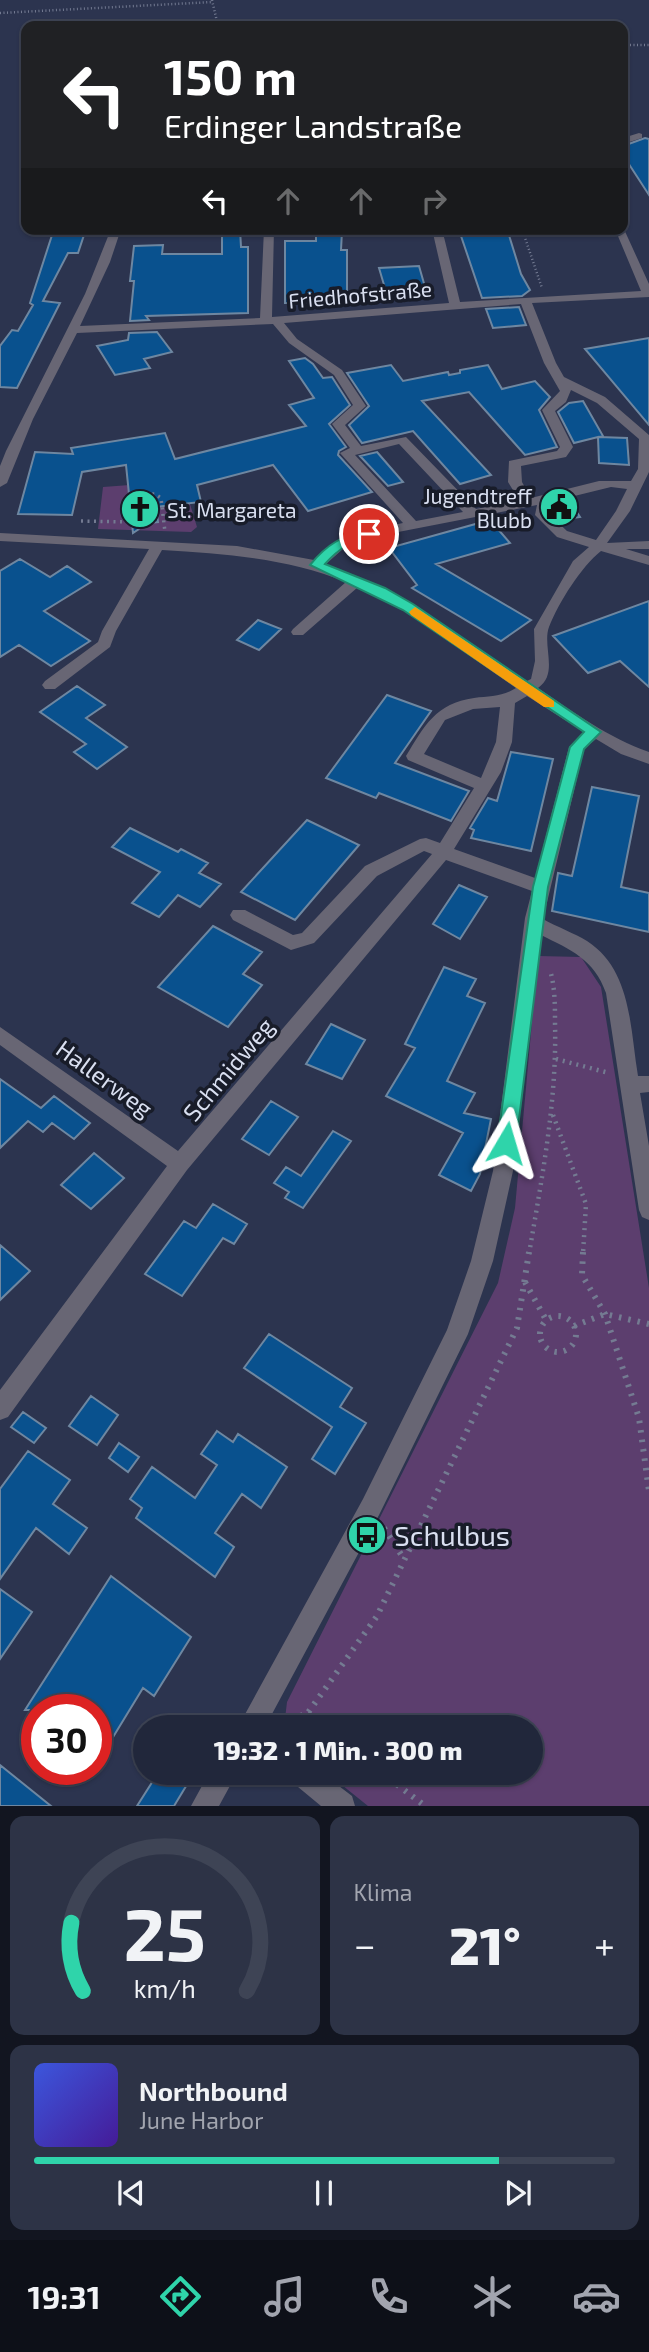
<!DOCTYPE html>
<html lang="de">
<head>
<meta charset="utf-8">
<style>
  :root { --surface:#21273b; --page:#2d3346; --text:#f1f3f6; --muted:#a2a5af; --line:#3e4455; --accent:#2fd4aa }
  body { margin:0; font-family:"Exo 2",sans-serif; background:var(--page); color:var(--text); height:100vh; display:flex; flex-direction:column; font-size:26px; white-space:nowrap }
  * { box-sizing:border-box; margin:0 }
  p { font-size:23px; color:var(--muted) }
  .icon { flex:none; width:38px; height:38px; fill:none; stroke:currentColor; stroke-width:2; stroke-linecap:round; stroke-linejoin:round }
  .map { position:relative; height:1806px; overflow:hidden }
  .panel { display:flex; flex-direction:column; gap:10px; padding:10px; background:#121520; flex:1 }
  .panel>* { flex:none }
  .top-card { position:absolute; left:21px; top:21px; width:607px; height:214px; border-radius:14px; box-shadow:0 2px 5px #0004,0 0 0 2px var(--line); background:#202124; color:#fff; overflow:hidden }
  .speed { position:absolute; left:21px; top:1694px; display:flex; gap:14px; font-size:35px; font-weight:700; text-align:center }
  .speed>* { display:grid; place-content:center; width:91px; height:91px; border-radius:50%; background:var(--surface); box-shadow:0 2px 5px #0004,0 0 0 2px var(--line); line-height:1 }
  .speed .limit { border:10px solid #d22; background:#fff; color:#111 }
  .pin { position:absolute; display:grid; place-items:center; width:60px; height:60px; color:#fff; margin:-30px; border:4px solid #fff; border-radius:50%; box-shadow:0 2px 7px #0007 }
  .me { position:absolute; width:77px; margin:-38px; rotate:7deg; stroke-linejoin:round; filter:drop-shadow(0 0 5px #0008) }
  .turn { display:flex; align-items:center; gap:24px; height:147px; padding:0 28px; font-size:32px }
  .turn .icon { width:91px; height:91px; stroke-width:2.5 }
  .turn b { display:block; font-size:49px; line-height:60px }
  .lanes { display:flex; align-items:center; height:66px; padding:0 28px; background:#0003; justify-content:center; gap:35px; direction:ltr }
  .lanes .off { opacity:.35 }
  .big { font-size:52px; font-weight:800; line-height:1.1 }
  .panel .tile { flex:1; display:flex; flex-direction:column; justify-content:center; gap:10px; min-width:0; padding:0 24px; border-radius:14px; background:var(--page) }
  .panel .dial { align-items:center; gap:0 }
  .dial svg { height:182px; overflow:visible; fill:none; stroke:var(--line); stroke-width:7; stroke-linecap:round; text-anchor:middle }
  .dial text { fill:var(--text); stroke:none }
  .song { display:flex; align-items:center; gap:21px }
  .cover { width:84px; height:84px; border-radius:10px; background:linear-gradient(135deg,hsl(230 70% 55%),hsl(260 70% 35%)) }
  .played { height:7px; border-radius:4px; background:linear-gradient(90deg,var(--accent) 80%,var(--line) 80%) }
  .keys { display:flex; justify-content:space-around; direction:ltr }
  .heat { display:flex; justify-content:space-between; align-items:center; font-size:38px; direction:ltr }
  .panel .tiles { flex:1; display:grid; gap:10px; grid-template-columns:1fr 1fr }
  .tile:last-child { grid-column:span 2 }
  .trip { position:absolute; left:133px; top:1715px; width:410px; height:70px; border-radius:35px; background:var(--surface); box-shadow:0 2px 5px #0004,0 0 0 2px var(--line); font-weight:800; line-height:70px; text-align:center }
  .tab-bar { display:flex; height:112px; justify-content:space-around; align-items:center; background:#0d1018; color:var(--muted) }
  .tab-bar .icon { width:49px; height:49px }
  .tab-bar .current { color:var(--accent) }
  .tab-bar b { font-size:32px; color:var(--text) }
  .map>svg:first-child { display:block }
  .green { fill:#5c3e6e }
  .building { fill:#09518e; stroke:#6e87a1; stroke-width:2 }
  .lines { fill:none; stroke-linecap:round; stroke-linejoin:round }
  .path-far3 { stroke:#747b92; stroke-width:2.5; stroke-dasharray:1 2.5; stroke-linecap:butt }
  .path-far2 { stroke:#747b92; stroke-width:3.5; stroke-dasharray:2 4.5; stroke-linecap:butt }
  .path-far1 { stroke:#747b92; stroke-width:4.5; stroke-dasharray:2 5; stroke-linecap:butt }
  .path { stroke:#747b92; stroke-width:6; stroke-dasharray:2.5 7; stroke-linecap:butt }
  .minor { fill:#686674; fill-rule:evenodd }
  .route { fill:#2fd4aa; stroke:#1f8a6e; stroke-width:2 }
  .slow { fill:#f59e0b }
  .labels { text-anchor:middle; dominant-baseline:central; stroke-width:7; stroke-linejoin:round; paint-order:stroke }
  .far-street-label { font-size:21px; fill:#d9dff0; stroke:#181c29 }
  .far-poi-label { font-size:21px; fill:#d9dff0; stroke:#181c29; text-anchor:end }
  .street-label { font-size:24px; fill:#d9dff0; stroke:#181c29 }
  .near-poi-label { font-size:28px; fill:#d9dff0; stroke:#181c29; text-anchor:start }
</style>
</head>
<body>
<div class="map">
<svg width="649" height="1806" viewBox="0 0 649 1806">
  <rect width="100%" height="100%" fill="#2c344f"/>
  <!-- green -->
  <path class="green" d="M183,481l14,46 -6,5 -93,-3 5,-42z
    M538,956l43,1 20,30 48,301v518h-281l-41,-33h203v-46h-246l3,-25 211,-419 17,-75z"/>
  <!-- building -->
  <path class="building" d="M645,138l4,1v56l-26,-40v-9z
    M54,229h32l-8,24h-10l-25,48 17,2 -43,85 -17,-1v-41l12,-16 6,1 15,-26 -3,-2z
    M222,229h18l1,18h7v66l-102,3 3,4 -19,1 4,-40h-4l4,-35 29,-1 -1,9h60z
    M316,231h26l-1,19h6v53h-62v-62h31z
    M508,232l13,42 9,16 -8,6 -40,2 -22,-65z
    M419,266l8,28 -40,1 -8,-27z
    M519,307l7,18 -33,3 -7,-19z
    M157,332l15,20 -28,7 6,9 -35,7 -18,-29 31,-6 1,-7z
    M649,338v87l-64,-76z
    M305,358l8,6 10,14 9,-1 18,28 -21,19 17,23 -7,4 -1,4 34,37 -64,19 -35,-46 -76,20 4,17 -45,5 2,15 -10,1 -15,10 -7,-68 -44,7 -10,43 -54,-1 17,-62 38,2 -2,-6 94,-15 10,26 131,-33 -17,-21 25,-7 -25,-37z
    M391,365l12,16 45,-9 1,3 11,-2v-3l28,-5 14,24 33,-8 15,16 -11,13 18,37 -32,8 -56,-63 -47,9 69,74 -31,9 -47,-53 -51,12 -13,-18 20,-19 -22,-33z
    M583,401l20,35 -4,1 28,1 2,27 -30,-2 -1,-26 -24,6 -16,-31 11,-9z
    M377,452l26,30 -15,4 -28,-30z
    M569,500l11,17 -21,3 -7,-16z
    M490,520l20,23 -74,21 95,56 -30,21 -89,-53 5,-3 -28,-37z
    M20,559l30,18 17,-11 24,16 -47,29 46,30 -39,25 -32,-21 -19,12v-86z
    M649,601v86l-29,-26 -32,12 -35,-37z
    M258,620l23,9 -22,21 -22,-10z
    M77,686l28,19 -19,13 41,29 -30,22 -23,-17 12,-8 -46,-32z
    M387,695l44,16 -36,52 74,28 -18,30 -72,-28 -3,5 -50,-20z
    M511,752l42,7 -22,92 -60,-13 3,-8 -4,-2 18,-30 9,3z
    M592,787l47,9 -18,91 28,6v39l-97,-21 6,-38 14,3z
    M307,820l52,25 -64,75 -54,-28z
    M130,828l48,24 3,-3 27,14 -9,10 22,11 -21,23 -22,-12 -19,22 -27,-14 28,-31 -48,-25z
    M459,885l28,12 -27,42 -27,-15z
    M213,926l49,26 -19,22 19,11 -34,42 -70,-40z
    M444,967l32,12 -9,17 18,7 -38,78 28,12 -11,20 27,6 -11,55 -9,17 -32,-16 24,-42 -77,-37 29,-48 -10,-4z
    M331,1024l34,16 -23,39 -36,-15z
    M0,1079l41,29 13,-12 36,27 -16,16 -22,-16 -9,9 -15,-11 -28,27z
    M271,1101l27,16 -29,38 -27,-16z
    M333,1131l18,10 -48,67 -18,-10 4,-6 -15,-9 12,-16 15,9z
    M94,1153l30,25 -33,31 -30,-24z
    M213,1204l34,20 -13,20 -11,-6 -41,58 -37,-22 39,-53 12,7z
    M0,1245l30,26 -30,29z
    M269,1334l83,54 -12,19 26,16 -31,51 -23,-15 20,-32 -88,-59z
    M91,1396l27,19 -21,30 -28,-19z
    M23,1412l23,16 -12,15 -23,-16z
    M217,1431l16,11 5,-8 49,33 -26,41 -19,-14 -27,39 19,14 -19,30 -79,-59 6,-10 -12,-9 22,-32 43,31 22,-33 -16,-11z
    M119,1443l20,14 -11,15 -19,-14z
    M28,1451l42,29 -17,24 34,24 -18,26 -33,-26 -36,51v-90z
    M111,1576l80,61 -37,59 -11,-8 -47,77v-55h-71z
    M0,1589l32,23 -32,47z
    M0,1765l51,41h-51z
    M158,1773h36l-20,33h-37z"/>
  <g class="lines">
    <!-- path-far3 -->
    <path class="path-far3" d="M212,0l6,26
      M0,13l213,-11
      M270,26h17
      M623,45h26
      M522,229l20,59"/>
    <!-- path-far2 -->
    <path class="path-far2" d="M81,521l47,1 -1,-22 6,-7 22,1 6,4 4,34"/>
    <!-- path-far1 -->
    <path class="path-far1" d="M556,1059l53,14
      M553,1115l33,89 -3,50
      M529,1254c13,-77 28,-153 26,-231 0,-18 0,-36 -5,-53"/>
    <!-- path -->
    <path class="path" d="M583,1252l-1,23 23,39 34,104 10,73
      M525,1282l20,36
      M540 1334a18 18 0 1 1 36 0a18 18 0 1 1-36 0Z
      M574,1326l31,-12 44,10
      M384,1528l20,31
      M307,1714l17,13
      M282,1721l25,-7 70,-98 140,-288 12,-76
      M382,1773l43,33"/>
    <!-- minor -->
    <path class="minor" d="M639,133l3,1v4l-19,6v-6z
      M623,227l26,57v13l-117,6 24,60 8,14 41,20 44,38v37l-19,39 -23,32 42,-2v8h-23l23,7v9l-48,-14c-20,16 -42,51 -52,76 -7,19 10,47 -11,61 35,24 71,50 111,64v12l-28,-10 -25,-15 -12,10 -41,170c14,8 31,14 44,22 45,29 43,88 51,135h11v16l-9,1 9,53v74l-7,-3 -3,-7 -33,-217c-12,-34 -35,-43 -65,-58l-28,236 -20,90 -25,73 -89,181 -114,212h-27l125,-228 84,-169 24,-69 22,-90 32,-253 7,-27 -86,-31 -259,310 -179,247 -8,3v-30l167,-224 -167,-121v-18l178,124 254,-297 -8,-3 -47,25 -63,67 -23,7 -58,-30 -3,-5 3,-5h12l48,25 9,-2 63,-67 55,-27 6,-1 14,5 34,-55 -66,-28 -2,-4c18,-30 30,-53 68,-58 16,-2 28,-1 42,-10l-113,-78 -45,-23 -55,48h-10l-2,-3 2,-3 53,-47c-59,-24 -121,-28 -184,-32l-46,81 -6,16 -55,42h-10l-3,-4 3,-4 53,-39 4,-11 47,-82 -149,-8v-8l237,13 77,14c29,-31 49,-29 89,-37l-63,-70 10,-5 -18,-24 21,-19 -19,-30 -45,-32 -16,-19 -196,9 -44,86 -26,64 -7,4v-21l6,-15 79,-157 26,-65h10l-11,33 -30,64 180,-8 4,-89h10l-2,88 177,-14 -17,-74h10l18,73 181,-11 -26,-62h8zM521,304l23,59 16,28 -18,19 18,37 -3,4 -48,10 -1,21 11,18 -43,9 -70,-72 -45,9 -16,-21 21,-19 -24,-36 -45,-31 -13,-16zM571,390l26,13 42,36 -1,30 -7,12h-32l-68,17 -9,-16 -1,-16 45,-9 7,-10 -18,-36 11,-9zM399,444l64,68 -47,9 -61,-66zM611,487l16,2 -11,22 -20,29 -29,-9 -18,-17 1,-12zM537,505l-2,10 22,22 32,10 -16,14 -39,68 1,32 -4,18 -4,2 -114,-77 -28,-16 -59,-24 26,-23zM527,696l57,36 -15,15 -34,131 -81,-29 47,-77 11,-30 3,-39zM500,707l-4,35 -15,36 -57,-24 21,-34 28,-11z
      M209,1773h28l-18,33h-28z
      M288,1773h34l30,23 3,10h-34l-29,-24z"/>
  </g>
  <!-- route -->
  <path class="route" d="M369,530l5,1v5c-22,5 -34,11 -49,28l60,24 28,16 188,128 -17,17 -36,138 -32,256 -3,6 -7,2 -6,-2 -3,-6 36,-256 37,-140 14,-15 -181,-122 -93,-45c17,-21 33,-30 59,-35z"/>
  <!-- slow -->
  <path class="slow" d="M415,607l139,94v6h-10l-133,-92 -2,-3z"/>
  <!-- icons -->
  <defs>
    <g id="civic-disc" transform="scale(2.0125)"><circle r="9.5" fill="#2fd4aa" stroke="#181c29"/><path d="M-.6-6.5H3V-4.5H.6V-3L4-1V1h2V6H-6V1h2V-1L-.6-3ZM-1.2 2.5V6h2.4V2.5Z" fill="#111"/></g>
    <g id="church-disc" transform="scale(2.0125)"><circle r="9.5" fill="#2fd4aa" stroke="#181c29"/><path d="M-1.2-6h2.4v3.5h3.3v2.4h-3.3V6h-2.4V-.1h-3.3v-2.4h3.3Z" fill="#111"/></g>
    <g id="bus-disc" transform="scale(2.0125)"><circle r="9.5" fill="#2fd4aa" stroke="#181c29"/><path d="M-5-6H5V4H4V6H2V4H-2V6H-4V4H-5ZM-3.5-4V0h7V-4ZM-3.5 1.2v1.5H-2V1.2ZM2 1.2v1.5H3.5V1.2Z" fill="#111"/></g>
  </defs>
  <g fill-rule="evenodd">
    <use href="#civic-disc" x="559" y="507"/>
    <use href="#church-disc" x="140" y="509"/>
    <use href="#bus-disc" x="367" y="1535"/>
  </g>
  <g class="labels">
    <!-- far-street labels -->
    <g class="far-street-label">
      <text transform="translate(360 294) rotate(-5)">Friedhofstraße</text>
    </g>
    <!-- far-poi labels -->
    <g class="far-poi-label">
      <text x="532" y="495">Jugendtreff<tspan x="532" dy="24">Blubb</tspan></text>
      <text x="167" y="509" text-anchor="start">St. Margareta</text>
    </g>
    <!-- street labels -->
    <g class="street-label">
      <text transform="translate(228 1069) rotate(-50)">Schmidweg</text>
      <text transform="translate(105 1078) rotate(36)">Hallerweg</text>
    </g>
    <!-- near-poi labels -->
    <g class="near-poi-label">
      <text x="394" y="1535">Schulbus</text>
    </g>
  </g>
</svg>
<div class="speed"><div class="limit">30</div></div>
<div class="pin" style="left:369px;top:534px;background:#d93025"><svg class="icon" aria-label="arrive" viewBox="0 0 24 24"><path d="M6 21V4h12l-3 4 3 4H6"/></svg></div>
<svg class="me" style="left:506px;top:1143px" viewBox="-20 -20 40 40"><path d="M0-17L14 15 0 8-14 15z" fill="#2fd4aa" stroke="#fff" stroke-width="4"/></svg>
<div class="trip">19:32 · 1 Min. · 300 m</div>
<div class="top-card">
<div class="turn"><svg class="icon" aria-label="left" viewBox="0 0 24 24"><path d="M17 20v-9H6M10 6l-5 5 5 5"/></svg><div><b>150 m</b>Erdinger Landstraße</div></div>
<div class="lanes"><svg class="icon" aria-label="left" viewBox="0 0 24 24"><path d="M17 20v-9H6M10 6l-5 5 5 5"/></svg><svg class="icon off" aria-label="ahead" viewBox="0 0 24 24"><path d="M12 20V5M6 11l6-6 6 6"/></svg><svg class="icon off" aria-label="ahead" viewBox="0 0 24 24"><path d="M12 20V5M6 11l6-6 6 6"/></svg><svg class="icon off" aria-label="right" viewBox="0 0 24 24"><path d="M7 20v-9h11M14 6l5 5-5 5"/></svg></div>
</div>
</div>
<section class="panel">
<div class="tiles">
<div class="tile dial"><svg viewBox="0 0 100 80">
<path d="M14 69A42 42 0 1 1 86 69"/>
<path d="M14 69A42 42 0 0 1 9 39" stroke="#2fd4aa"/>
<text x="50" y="56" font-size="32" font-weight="700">25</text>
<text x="50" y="72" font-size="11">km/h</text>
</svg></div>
<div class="tile"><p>Klima</p>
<div class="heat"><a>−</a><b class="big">21°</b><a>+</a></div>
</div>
<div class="tile">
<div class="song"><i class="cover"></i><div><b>Northbound</b><p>June Harbor</p></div></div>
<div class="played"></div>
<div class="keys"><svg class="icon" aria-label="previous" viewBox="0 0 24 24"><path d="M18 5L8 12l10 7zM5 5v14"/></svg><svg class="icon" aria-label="pause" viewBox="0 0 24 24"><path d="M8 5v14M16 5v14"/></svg><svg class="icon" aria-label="next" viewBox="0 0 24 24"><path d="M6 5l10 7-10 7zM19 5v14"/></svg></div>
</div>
</div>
</section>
<nav class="tab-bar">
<b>19:31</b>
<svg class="icon current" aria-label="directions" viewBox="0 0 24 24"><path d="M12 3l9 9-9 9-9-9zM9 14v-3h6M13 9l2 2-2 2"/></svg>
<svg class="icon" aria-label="music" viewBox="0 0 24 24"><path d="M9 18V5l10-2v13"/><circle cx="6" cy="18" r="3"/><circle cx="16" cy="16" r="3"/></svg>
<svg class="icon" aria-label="phone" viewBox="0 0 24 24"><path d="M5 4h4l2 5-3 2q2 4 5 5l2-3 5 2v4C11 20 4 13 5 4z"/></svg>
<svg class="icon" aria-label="climate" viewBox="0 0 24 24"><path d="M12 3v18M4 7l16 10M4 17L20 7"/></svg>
<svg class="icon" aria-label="car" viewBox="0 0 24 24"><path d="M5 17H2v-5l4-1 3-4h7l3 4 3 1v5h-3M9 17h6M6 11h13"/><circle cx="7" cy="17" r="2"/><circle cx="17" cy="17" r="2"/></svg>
</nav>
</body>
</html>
